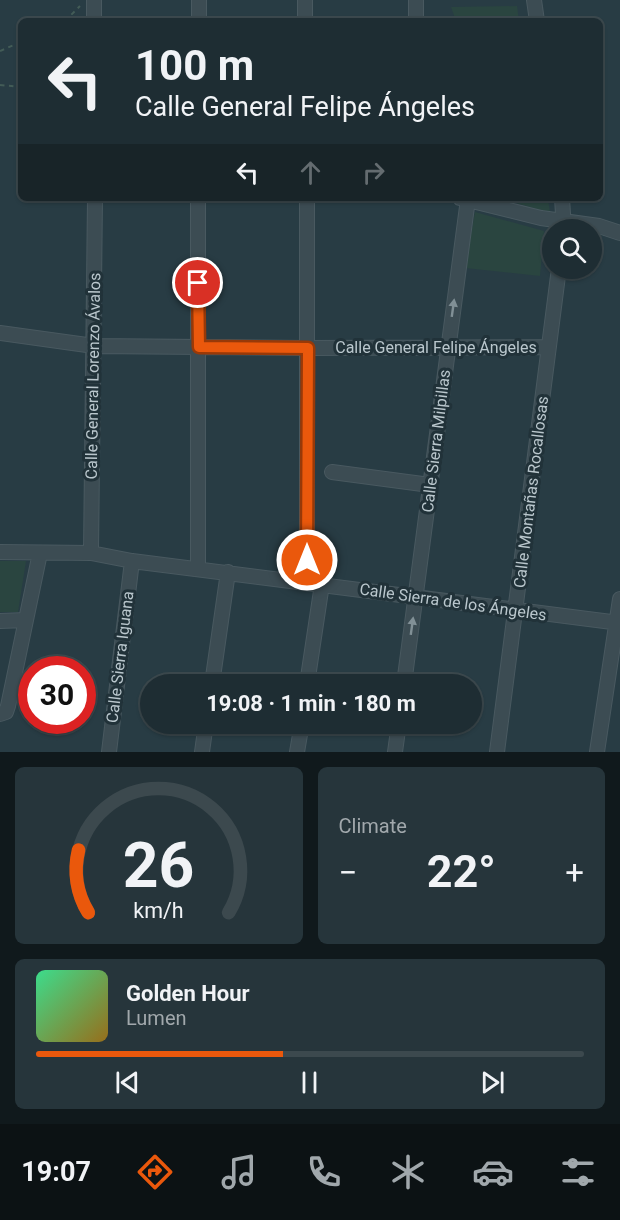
<!DOCTYPE html>
<html lang="en">
<head>
<meta charset="utf-8">
<style>
  :root { --surface:#1e2d33; --page:#26353b; --text:#f1f3f6; --muted:#a1a8ac; --line:#3c494e; --accent:#ea580c }
  body { margin:0; font-family:Roboto,sans-serif; background:var(--page); color:var(--text); height:100vh; display:flex; flex-direction:column; font-size:22px; white-space:nowrap }
  * { box-sizing:border-box; margin:0 }
  p { font-size:20px; color:var(--muted) }
  .icon { flex:none; width:33px; height:33px; fill:none; stroke:currentColor; stroke-width:2; stroke-linecap:round; stroke-linejoin:round }
  .map { position:relative; height:752px; overflow:hidden }
  .panel { display:flex; flex-direction:column; gap:15px; padding:15px; background:#10191c; flex:1 }
  .panel>* { flex:none }
  .guide { position:absolute; left:18px; top:18px; width:585px; height:183px; border-radius:9px; box-shadow:0 2px 4px #0004,0 0 0 2px var(--line); background:#1e2d33; color:var(--text); overflow:hidden }
  .controls { position:absolute; left:542px; top:219px; display:grid; gap:12px }
  .controls a { display:grid; place-items:center; width:60px; height:60px; border-radius:50%; background:var(--surface); box-shadow:0 2px 4px #0004,0 0 0 2px var(--line); font-size:30px }
  .speed { position:absolute; left:18px; top:656px; display:flex; gap:12px; font-size:30px; font-weight:700; text-align:center }
  .speed>* { display:grid; place-content:center; width:78px; height:78px; border-radius:50%; background:var(--surface); box-shadow:0 2px 4px #0004,0 0 0 2px var(--line); line-height:1 }
  .speed .limit { border:9px solid #d22; background:#fff; color:#111 }
  .pin { position:absolute; display:grid; place-items:center; width:51px; height:51px; color:#fff; margin:-26px; border:3px solid #fff; border-radius:50%; box-shadow:0 2px 6px #0007 }
  .me { position:absolute; width:66px; margin:-33px; rotate:0deg; stroke-linejoin:round; filter:drop-shadow(0 0 4px #0008) }
  .turn { display:flex; align-items:center; gap:21px; height:126px; padding:0 18px; font-size:27px }
  .turn .icon { width:78px; height:78px; stroke-width:2.5 }
  .turn b { display:block; font-size:42px; line-height:51px }
  .lanes { display:flex; align-items:center; height:57px; padding:0 18px; background:#0003; justify-content:center; gap:30px; direction:ltr }
  .lanes .off { opacity:.35 }
  .big { font-size:45px; font-weight:700; line-height:1.1 }
  .panel .card { flex:1; display:flex; flex-direction:column; justify-content:center; gap:9px; min-width:0; padding:0 21px; border-radius:9px; background:var(--page) }
  .panel .dial { align-items:center; gap:0 }
  .dial svg { height:156px; overflow:visible; fill:none; stroke:var(--line); stroke-width:7; stroke-linecap:round; text-anchor:middle }
  .dial text { fill:var(--text); stroke:none }
  .song { display:flex; align-items:center; gap:18px }
  .cover { width:72px; height:72px; border-radius:9px; background:linear-gradient(135deg,hsl(150 70% 55%),hsl(40 70% 35%)) }
  .played { height:6px; border-radius:3px; background:linear-gradient(90deg,var(--accent) 45%,var(--line) 45%) }
  .keys { display:flex; justify-content:space-around; direction:ltr }
  .heat { display:flex; justify-content:space-between; align-items:center; font-size:33px; direction:ltr }
  .panel .tiles { flex:1; display:grid; gap:15px; grid-template-columns:1fr 1fr }
  .card:last-child { grid-column:span 2 }
  .trip { position:absolute; left:140px; top:674px; width:342px; height:60px; border-radius:30px; background:var(--surface); box-shadow:0 2px 4px #0004,0 0 0 2px var(--line); font-weight:700; line-height:60px; text-align:center }
  .dock { display:flex; height:96px; justify-content:space-around; align-items:center; background:#0c1214; color:var(--muted) }
  .dock .icon { width:42px; height:42px }
  .dock .active { color:var(--accent) }
  .dock b { font-size:27px; color:var(--text) }
  .map>svg:first-child { display:block }
  .green { fill:#2a4540 }
  .lines { fill:none; stroke-linecap:round; stroke-linejoin:round }
  .street-casing { stroke:#495960; stroke-width:16 }
  .path { stroke:#435c57; stroke-width:2; stroke-dasharray:4.5 4.5; stroke-linecap:butt }
  .street { stroke:#3c4c53; stroke-width:14 }
  .oneway { fill:#819096 }
  .route-casing { stroke:#983908; stroke-width:15 }
  .route { stroke:#ea580c; stroke-width:10 }
  .labels { text-anchor:middle; dominant-baseline:central; stroke-width:6; stroke-linejoin:round; paint-order:stroke }
  .street-label { font-size:16px; fill:#bac7cd; stroke:#213239 }
</style>
</head>
<body>
<div class="map">
<svg width="620" height="752" viewBox="0 0 620 752">
  <rect width="100%" height="100%" fill="#283c44"/>
  <!-- green -->
  <path class="green" d="M517,6l2,15h-63l-5,-14z
    M500,198h48l2,15z
    M475,212l69,19 -4,45 -75,-8z
    M0,561h26l-8,51h-18z"/>
  <g class="lines">
    <!-- street casing -->
    <g class="street-casing">
      <path id="street" d="M94,0v21
        M305,0v21
        M534,0l3,21
        M199,21v-21
        M416,21v-21
        M198,198v370
        M460,198l81,20 58,8 21,7
        M562,198l2,32
        M0,333l94,13 214,2 241,-1
        M332,472l98,13
        M0,552l91,1 41,8 488,62
        M91,553l4,-355
        M307,583v-385
        M0,621l26,-1
        M212,684l16,-112
        M307,684l15,-100
        M404,684l64,-485
        M0,714l6,-2 2,-6 32,-153
        M109,752l23,-191
        M202,752l4,-29
        M297,752l5,-29
        M395,752l4,-29
        M497,752l62,-484
        M597,752l23,-153"/>
    </g>
    <!-- path -->
    <path class="path" d="M65,21l15,-15
      M0,51l21,-9
      M0,85l21,2"/>
    <!-- street -->
    <use href="#street" class="street"/>
  </g>
  <!-- one-way arrows -->
  <defs><path id="oneway-solid" d="M-6-.8H1V-3.2L6.5 0L1 3.2V.8H-6Z" transform="scale(1.5)"/></defs>
  <g class="oneway">
    <use href="#oneway-solid" transform="translate(453 308) rotate(-82)"/>
    <use href="#oneway-solid" transform="translate(412 626) rotate(-82)"/>
  </g>
  <g class="lines">
    <!-- route casing -->
    <g class="route-casing">
      <path id="route" d="M198,283l1,64 109,1 -1,212"/>
    </g>
    <!-- route -->
    <use href="#route" class="route"/>
  </g>
  <g class="labels">
    <!-- street labels -->
    <g class="street-label">
      <text x="436" y="347">Calle General Felipe Ángeles</text>
      <text transform="translate(93 376) rotate(-89)">Calle General Lorenzo Ávalos</text>
      <text transform="translate(436 441) rotate(-83)">Calle Sierra Milpillas</text>
      <text transform="translate(531 492) rotate(-83)">Calle Montañas Rocallosas</text>
      <text transform="translate(453 602) rotate(8)">Calle Sierra de los Ángeles</text>
      <text transform="translate(120 657) rotate(-83)">Calle Sierra Iguana</text>
    </g>
  </g>
</svg>
<div class="controls">
<a><svg class="icon" aria-label="search" viewBox="0 0 24 24"><circle cx="10" cy="10" r="6"/><path d="M15 15l6 6"/></svg></a>
</div>
<div class="speed"><div class="limit">30</div></div>
<div class="pin" style="left:198px;top:283px;background:#d93025"><svg class="icon" aria-label="arrive" viewBox="0 0 24 24"><path d="M6 21V4h12l-3 4 3 4H6"/></svg></div>
<svg class="me" style="left:307px;top:560px" viewBox="-20 -20 40 40"><circle r="17" fill="#ea580c" stroke="#fff" stroke-width="3"/><path d="M0-11L8 9 0 5-8 9z" fill="#fff"/></svg>
<div class="trip">19:08 · 1 min · 180 m</div>
<div class="guide">
<div class="turn"><svg class="icon" aria-label="left" viewBox="0 0 24 24"><path d="M17 20v-9H6M10 6l-5 5 5 5"/></svg><div><b>100 m</b>Calle General Felipe Ángeles</div></div>
<div class="lanes"><svg class="icon" aria-label="left" viewBox="0 0 24 24"><path d="M17 20v-9H6M10 6l-5 5 5 5"/></svg><svg class="icon off" aria-label="ahead" viewBox="0 0 24 24"><path d="M12 20V5M6 11l6-6 6 6"/></svg><svg class="icon off" aria-label="right" viewBox="0 0 24 24"><path d="M7 20v-9h11M14 6l5 5-5 5"/></svg></div>
</div>
</div>
<section class="panel">
<div class="tiles">
<div class="card dial"><svg viewBox="0 0 100 80">
<path d="M14 69A42 42 0 1 1 86 69"/>
<path d="M14 69A42 42 0 0 1 9 37" stroke="#ea580c"/>
<text x="50" y="56" font-size="32" font-weight="700">26</text>
<text x="50" y="72" font-size="11">km/h</text>
</svg></div>
<div class="card"><p>Climate</p>
<div class="heat"><a>−</a><b class="big">22°</b><a>+</a></div>
</div>
<div class="card">
<div class="song"><i class="cover"></i><div><b>Golden Hour</b><p>Lumen</p></div></div>
<div class="played"></div>
<div class="keys"><svg class="icon" aria-label="previous" viewBox="0 0 24 24"><path d="M18 5L8 12l10 7zM5 5v14"/></svg><svg class="icon" aria-label="pause" viewBox="0 0 24 24"><path d="M8 5v14M16 5v14"/></svg><svg class="icon" aria-label="next" viewBox="0 0 24 24"><path d="M6 5l10 7-10 7zM19 5v14"/></svg></div>
</div>
</div>
</section>
<nav class="dock">
<b>19:07</b>
<svg class="icon active" aria-label="directions" viewBox="0 0 24 24"><path d="M12 3l9 9-9 9-9-9zM9 14v-3h6M13 9l2 2-2 2"/></svg>
<svg class="icon" aria-label="music" viewBox="0 0 24 24"><path d="M9 18V5l10-2v13"/><circle cx="6" cy="18" r="3"/><circle cx="16" cy="16" r="3"/></svg>
<svg class="icon" aria-label="phone" viewBox="0 0 24 24"><path d="M5 4h4l2 5-3 2q2 4 5 5l2-3 5 2v4C11 20 4 13 5 4z"/></svg>
<svg class="icon" aria-label="climate" viewBox="0 0 24 24"><path d="M12 3v18M4 7l16 10M4 17L20 7"/></svg>
<svg class="icon" aria-label="car" viewBox="0 0 24 24"><path d="M5 17H2v-5l4-1 3-4h7l3 4 3 1v5h-3M9 17h6M6 11h13"/><circle cx="7" cy="17" r="2"/><circle cx="17" cy="17" r="2"/></svg>
<svg class="icon" aria-label="filters" viewBox="0 0 24 24"><path d="M4 7h16M4 17h16"/><circle cx="9" cy="7" r="2"/><circle cx="15" cy="17" r="2"/></svg>
</nav>
</body>
</html>
